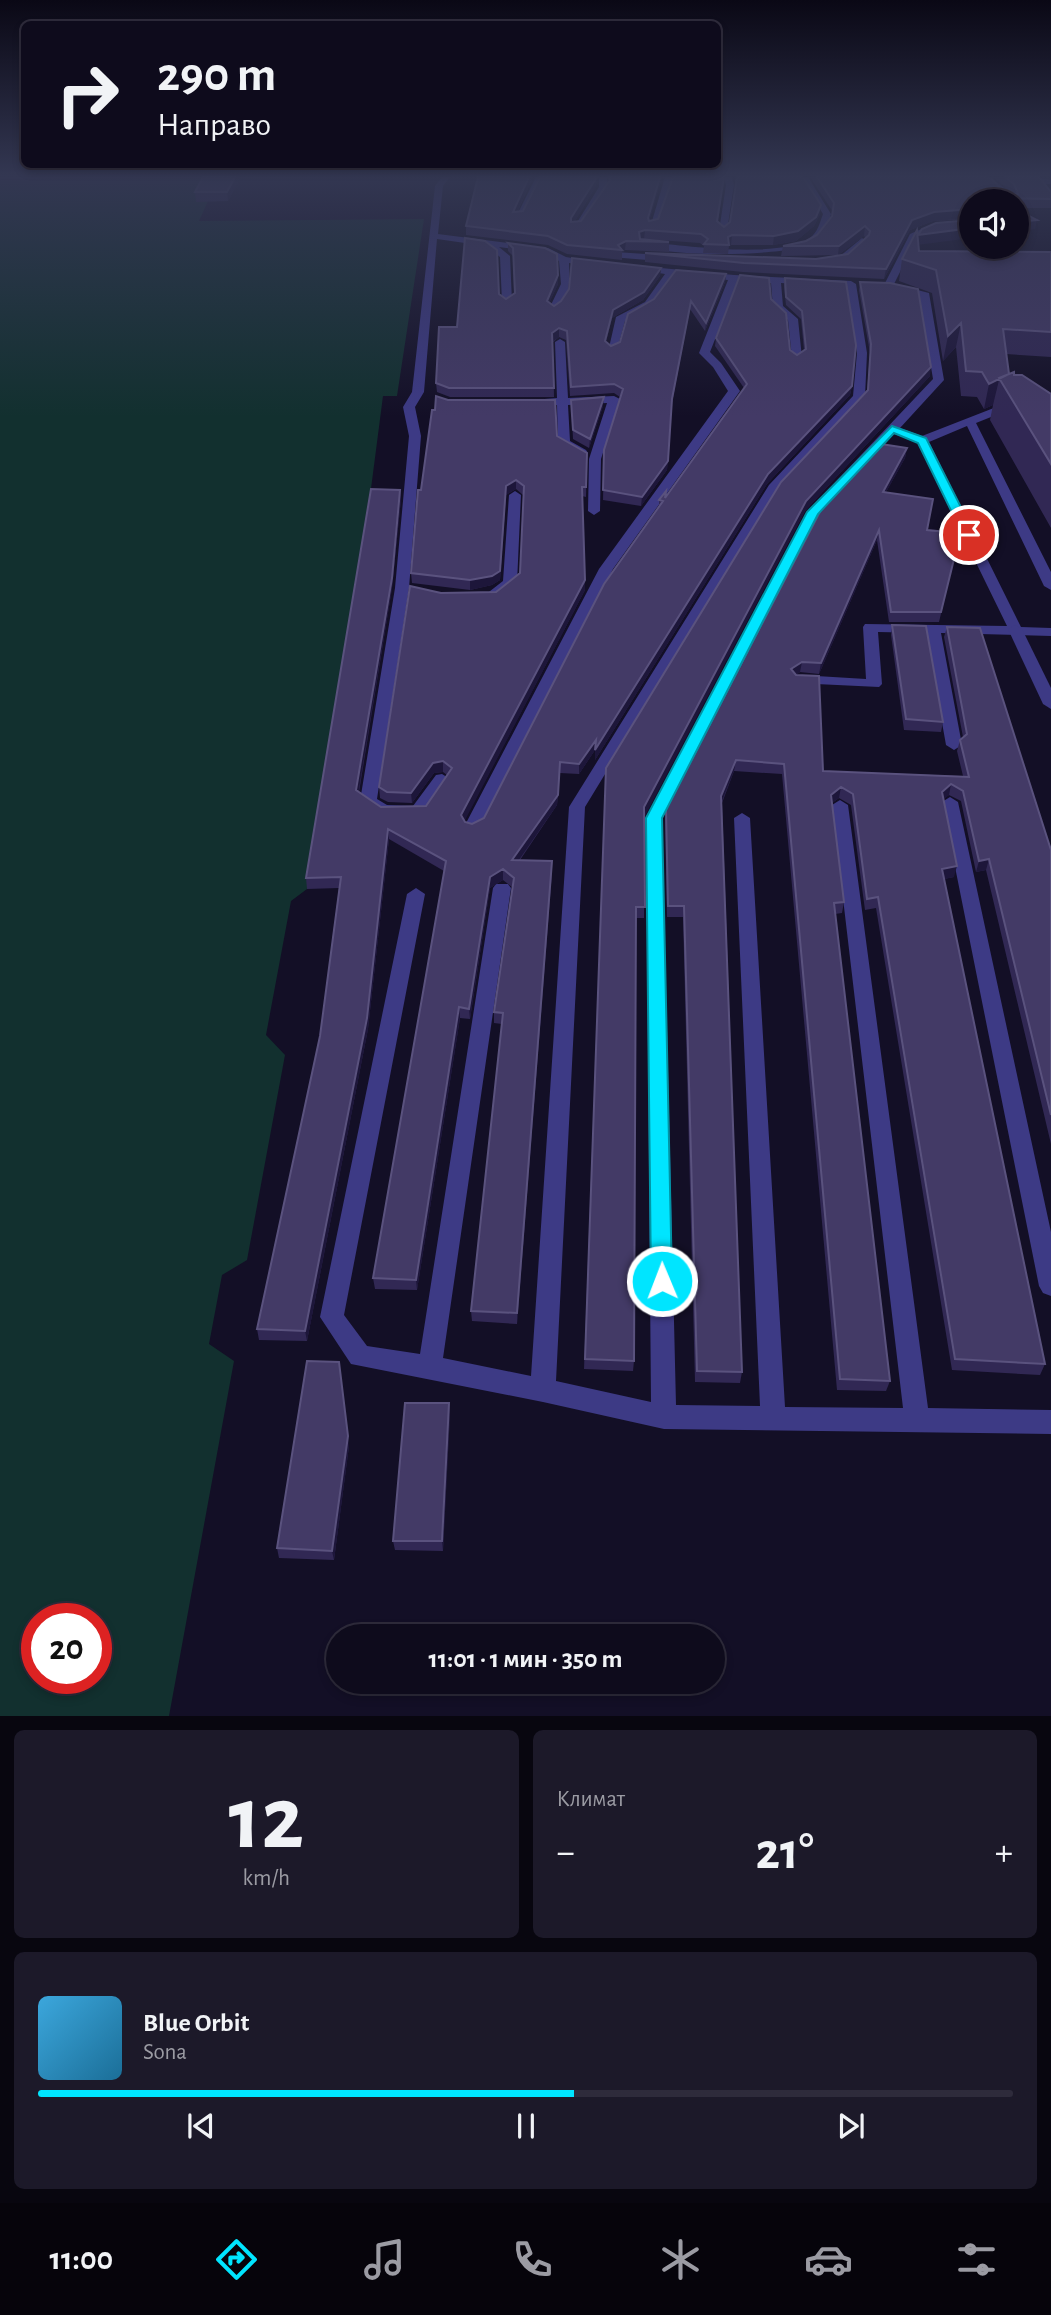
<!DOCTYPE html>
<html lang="ru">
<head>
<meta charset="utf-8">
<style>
  :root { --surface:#0e0b1c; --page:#1c1929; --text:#f1f3f6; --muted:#9b9ba3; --line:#2e2b3b; --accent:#00e5ff }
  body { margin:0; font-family:"Alegreya Sans",sans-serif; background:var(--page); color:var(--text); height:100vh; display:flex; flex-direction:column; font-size:26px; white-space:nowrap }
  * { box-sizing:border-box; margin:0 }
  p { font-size:23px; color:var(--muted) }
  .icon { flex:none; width:38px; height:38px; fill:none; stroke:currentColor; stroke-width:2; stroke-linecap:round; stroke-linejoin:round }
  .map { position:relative; height:1716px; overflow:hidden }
  .drawer { display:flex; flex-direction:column; gap:14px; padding:14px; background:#08060f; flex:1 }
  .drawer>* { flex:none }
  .top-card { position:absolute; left:21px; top:21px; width:700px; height:147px; border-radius:10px; box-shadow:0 4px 10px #0003,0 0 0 2px var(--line); background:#0e0b1c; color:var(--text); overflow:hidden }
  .controls { position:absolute; left:959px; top:189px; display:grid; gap:14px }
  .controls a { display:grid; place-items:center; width:70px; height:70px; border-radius:50%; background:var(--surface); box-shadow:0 4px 10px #0003,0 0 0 2px var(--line); font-size:35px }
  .speed { position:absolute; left:21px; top:1603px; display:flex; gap:14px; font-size:35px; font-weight:700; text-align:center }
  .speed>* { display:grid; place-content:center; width:91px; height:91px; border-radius:50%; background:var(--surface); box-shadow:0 4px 10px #0003,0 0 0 2px var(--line); line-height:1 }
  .speed .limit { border:10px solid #d22; background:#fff; color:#111 }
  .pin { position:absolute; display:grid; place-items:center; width:60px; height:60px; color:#fff; margin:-30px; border:4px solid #fff; border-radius:50%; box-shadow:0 2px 7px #0007 }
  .me { position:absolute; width:77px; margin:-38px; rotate:359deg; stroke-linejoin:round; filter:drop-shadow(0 0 5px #0008) }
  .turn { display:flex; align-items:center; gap:24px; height:147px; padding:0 21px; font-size:32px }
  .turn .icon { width:91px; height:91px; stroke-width:2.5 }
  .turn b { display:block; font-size:49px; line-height:60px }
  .big { font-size:52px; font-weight:700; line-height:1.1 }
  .drawer .card { flex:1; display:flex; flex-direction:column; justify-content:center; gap:10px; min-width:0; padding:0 24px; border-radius:10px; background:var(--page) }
  .drawer .dial { align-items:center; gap:0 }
  .dial b { font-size:91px; line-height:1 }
  .song { display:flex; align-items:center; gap:21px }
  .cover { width:84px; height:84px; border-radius:10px; background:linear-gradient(135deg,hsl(200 70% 55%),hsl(200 70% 35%)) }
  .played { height:7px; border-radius:4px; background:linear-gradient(90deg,var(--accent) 55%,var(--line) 55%) }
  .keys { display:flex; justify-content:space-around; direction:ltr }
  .heat { display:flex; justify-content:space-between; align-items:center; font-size:38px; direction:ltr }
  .drawer .tiles { flex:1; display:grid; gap:14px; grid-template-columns:1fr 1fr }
  .card:last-child { grid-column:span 2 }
  .trip { position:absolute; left:326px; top:1624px; width:399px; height:70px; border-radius:35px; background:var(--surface); box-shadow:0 4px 10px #0003,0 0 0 2px var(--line); font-weight:700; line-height:70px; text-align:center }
  .tab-bar { display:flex; height:112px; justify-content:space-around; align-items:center; background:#06040b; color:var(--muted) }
  .tab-bar .icon { width:49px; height:49px }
  .tab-bar .selected { color:var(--accent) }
  .tab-bar b { font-size:32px; color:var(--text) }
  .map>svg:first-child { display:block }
  .green { fill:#12302f; fill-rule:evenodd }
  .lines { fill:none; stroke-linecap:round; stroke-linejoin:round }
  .lane { fill:#3d3a85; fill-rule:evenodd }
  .street { fill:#3d3a85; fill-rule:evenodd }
  .wall { fill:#312854; fill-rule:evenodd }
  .shaded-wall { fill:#1d163a }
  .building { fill:#433a66; stroke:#5a527e; stroke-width:2 }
  .route { fill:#00e5ff; stroke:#0095a6; stroke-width:2 }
</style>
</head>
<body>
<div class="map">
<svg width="1051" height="1717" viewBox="0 0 1051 1717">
  <rect width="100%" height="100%" fill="#130f26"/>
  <!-- green -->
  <path class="green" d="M208,179l-11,23 11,-1 -9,20 225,-2 -27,177h-14l-22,170 -54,323 -16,12 -25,134 19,20 -38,205 -25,15 -13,69 25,17 -65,355h-169v-1536zM37,1619h59v59h-59z"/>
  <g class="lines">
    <!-- lane -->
    <path class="lane" d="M442,177h8l-7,9 -5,48 110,14 18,9 33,6 -5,3 -25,-3c1,17 1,40 -15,49l-5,-3 12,-25 -2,-23 -13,-8 -47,-6 11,9 2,46 -5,3 -5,-3 -2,-45 -14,-11 -49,-7 -13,153 -9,15 6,29 -12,152 -32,211 10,6 26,1 23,-31 6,-1 8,5 -26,36h-41l-23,-14 35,-213 14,-152 -6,-29 9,-15 23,-206z
      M536,177h8l-23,42h-6z
      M599,177h8v10l-28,42h-6l26,-42z
      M665,177h8l-16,49 -7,2z
      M724,177h8l2,8 -7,46 -4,3 -4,-3 7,-46z
      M800,177h8l23,37c-3,10 -6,22 -16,28 -22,15 -150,16 -172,3l5,-3c38,4 131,17 162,-4 8,-6 10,-16 13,-24z
      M968,177c20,-1 36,5 46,24h-8l-14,-15z
      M1035,177l16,3v4h-11z
      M971,221v6l-37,3 -16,6 -24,48 35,9 15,87 -44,48 22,8 82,-32 47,-8v6l-40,7 -35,14 75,149v18l-7,-4 -77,-160 -38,16 92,185 30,1v8l-110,-3 21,112 -8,5 -8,-5 -20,-112 -48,-1 4,52 -3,3 -84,-4 -3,-3 8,-5 66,4 -3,-52 2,-3 142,2 -90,-184 -23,-8 -75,80 -157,305 14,586 84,1 -26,-588 8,-5 8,5 35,589 118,1 -71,-603 8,-5 8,5 80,603 123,2v24l-387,-5 -121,-27 -192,-38 -31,-47 87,-423 9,-6 9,6 -81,421 23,31 53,8 73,-466 3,-4h12l3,4 -68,470 88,18 38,-569 200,-322 84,-89 4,-43 -10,-66 -66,-4 2,23 15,13 4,39 -5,3 -5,-3 -4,-38 -15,-13 -2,-24 -33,-2 -28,71 11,11 19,28 -127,178 -131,258 -9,5 -6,-1 -3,-4 135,-258 129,-178 -15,-24 -14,-14 29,-73 -54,-5 -23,31 -26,15 -8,29 -9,2 8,-35 29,-15 20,-28 -30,-5 5,-3 94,9 117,6 5,3 11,69 -2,44 -87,93 -193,317 -29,574 95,21 -5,-583 161,-307 126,-133 -14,-84 -35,-10 26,-51 23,-10z
      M862,238l4,3 -1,2c-12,11 -24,27 -42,18l16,-4z
      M601,251l59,4 5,3 -5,3 -62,-5 -2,-2z
      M560,339l5,3 3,56 46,-2 6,3 -19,60 -1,52 -6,4 -6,-4 1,-52 18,-56 -39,2 2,36 16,9 2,3 -6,4 -24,-14 -1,-38 -25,1 -6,-3 6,-3 25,-2 -2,-56z
      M515,491l6,4 -4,88 -25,16 -7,-4 18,-14 6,-86z
      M950,797l8,5 93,430v64l-8,-3 -4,-7 -97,-484z"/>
    <!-- street -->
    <path class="street" d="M1015,625l7,4 29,59v21l-8,-5 -35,-75z"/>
  </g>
  <!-- wall -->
  <path class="wall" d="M0,177h401l-161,1 -12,23 -32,1 -1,-10 7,-14 -202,1z
    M478,177h55l-15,34h5l73,-25 -21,35h6l28,-41v-3h53l-13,44 9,-2 65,-34 -5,37 6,5 6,-5 6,-38 -2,-7h69l17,37 -6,12 -18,15 -23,4h-42l-2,1 -1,8 -25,-1 1,-7 -4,-3 -56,-4 25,3v10l-44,-2 -3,2v8l-55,-6 -19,-9 -82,-10v-9z
    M810,177h229l12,15v16h-34v-7h-46v18l-38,2 -23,9 -26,49 -141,-7 -98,-10v-9l171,6 32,-5 18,-16 -2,-2 -26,19 -57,1 2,-10 23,-5 11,-6 15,-19 1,-4zM988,177l8,2 16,15h-6z
    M918,239l1,12 132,1v105l-45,-3 3,20 5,1 37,19v134l-61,-108 3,-15 -9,4 -7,-12 -16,-1 -5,-49 -13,14 -11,-68 -33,-12 3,-22z
    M508,243l50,32v9l-9,19 5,3 107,-38 -1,8 -17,24 -31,18 -6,24 5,4 9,-4 106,-68 -1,8 -20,49 -15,-22 -19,99 -4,62 -26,36 -38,-6 1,-50 16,-53 -6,-4 -44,3 -4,-56 -7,-3 -6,5 1,55h-104l-13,-5 -1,-9 21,-56 42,-33 7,5 8,-5 -1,-38 -5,-5z
    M785,278l67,108 -2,9 -83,89 -172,276v-10l-16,24 -19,-1 -3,32 -37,55 32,12 -35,452 -45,-3 -1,-10 31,-287 -8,-1v-11l18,-125 -9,-7 -13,8 -20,131 -10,-1 -43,272 -42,-1 -2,-11 71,-407 -55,-32 -21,190 -61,312 -48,-1 -2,-11 63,-293 19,-148 -32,1 -1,-11 94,-388 1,9 -9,89 -33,204 22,15 45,-1 21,-31 -4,-3 -9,1 -22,30 -24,-1 -8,-4 -1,-11 62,-194 55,-1 24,-19 3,-78 -7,-6 -10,6 -6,85 -8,5 -22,5 -58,-7 -1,-10 10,-83 136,-54 30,17 -1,44 -4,-1 3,94 -121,231 8,3 12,-6 175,-311v-7l6,-2 79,-110 -29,-42 1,-8 55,-39 19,51 7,5 7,-5 -3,-31 -15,-14 -2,-19z
    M860,282l70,94 -125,135 -161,305v102h-8l-2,443 -1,10 -49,-2 22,-601 261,-377 3,-38 -11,-63z
    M571,400l32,6 -14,42 -16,-9z
    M907,448l-2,10 -19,34 69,63 -16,67h-50l-12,-82 -58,134 -19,-2 -4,3 27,96 140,5 -6,-25 3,-11 3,-3 -19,-100 3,-10 104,223v294l-65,-274 -10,2 -15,-71 -12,-6 -6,4 11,78 -10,2 101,485 -5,11 -88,-5 -76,-462 -11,2 -14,-105 -12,-7 -7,5 12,99 -2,11 -7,1 55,467 -4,10 -49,-1 -55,-616 -48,-3 -12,32 20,569 -2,11 -45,-1 -12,-465h-16l-2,-97 1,-11z
    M892,625l51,97 -2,10 -37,-2 -13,-95z
    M449,1403l1,11 -7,137 -48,-1 -2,-9z
    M349,1446l-15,114 -55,-2 -2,-10z"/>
  <!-- shaded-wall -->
  <path class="shaded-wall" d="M235,177h4l1,1 -12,23 -1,-9z
    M529,177h4l-20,44v-9z
    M597,177l-1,9 -25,42v-10z
    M660,177h2l-15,50 1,-9z
    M821,205l-1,9 -6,12 -18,15 -23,4 1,-9z
    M971,209v9l-38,3 -23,9 -26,49 2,-10 26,-49 22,-8z
    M1037,220l-2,9 -18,3v-10z
    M865,226l-1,10 -26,19 1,-9z
    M971,228v10l-54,7 1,-10z
    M645,230l-1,9 -5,2v-9z
    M732,235l-1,10 -2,1 -1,-9z
    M626,241l-1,9 -3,2v-2l-4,-5z
    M661,268l-1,8 -17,24 -31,18 -8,31 1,-8 8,-31z
    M726,274l-1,8 -20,49 1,-8z
    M558,275v9l-12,26 1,-9z
    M691,301l-1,8 -19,99 1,-9z
    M961,323l-5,24 -13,14 5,-25z
    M559,328v9l-7,5v-9z
    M931,367l-1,9 -125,135 -161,307v-11l162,-306z
    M999,380l-6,25 -9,4 5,-25z
    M852,386l-2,9 -83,89 -172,276v-10l173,-276z
    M604,397l-1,9 -14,42 1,-9z
    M907,448l-2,10 -24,43 2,-9z
    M668,461l-1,9 -26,36 1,-9z
    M516,480v9l-10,6 -6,85 -8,5 -22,5v-10l36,-94z
    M400,490l1,9 -9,89 -35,213 -1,-11z
    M879,530l-2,10 -58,134 2,-11z
    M585,580v10l-123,236 -1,-11z
    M802,662l-2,10 -11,8 2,-11z
    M596,740l-1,10 -16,24v-10z
    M736,760l-2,11 -14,35 1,-10z
    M443,761v11l-9,1 -22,30 -1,-10 22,-30z
    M560,762l-3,43 -45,65v-10z
    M951,784l-2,11 -10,8 3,-11z
    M841,787l-2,11 -10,7 2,-10z
    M388,829l1,10 -21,190 -61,312 -2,-10z
    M989,859l-3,11 -10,2 3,-11z
    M552,861v11l-35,452v-11z
    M957,866l-3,11 -15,3 3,-11z
    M503,869v11l-13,8 -20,131 -1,-10 21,-132z
    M459,1007l1,11 -43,272 -1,-10z
    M339,1362l10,84 -15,114 -2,-9z
    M449,1403l1,11 -7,137 -1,-10z"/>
  <!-- building -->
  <path class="building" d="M203,177h32l-8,15h-32z
    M478,177h51l-16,35 10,-1 17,-34h57l-26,41v4l10,-1 29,-41 -1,-3h51l-12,41 1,3 9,-2 15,-42h51l-7,44 7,6 6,-5 7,-45h66l18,28 -5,12 -18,14 -24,5 -42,-1 -4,2 1,8 -25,-1 4,-5 -7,-5 -56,-4 -6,2 1,7 29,3 -43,-1 -8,4 4,5 -55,-5 -19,-9 -82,-10z
    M817,177h170l5,2 14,15h12l-4,-10 -9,-7h34l12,15v7l-56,-1 6,3h-30v8l-37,3 -22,8 -26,49 -142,-6 -99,-10 171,6 32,-5 21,-19 1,-4 -5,-5 -26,20h-56l23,-5 11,-6 15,-19 2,-13z
    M1017,210l20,10 -20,2z
    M971,220v8l-53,7 4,-6 14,-6z
    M917,230l2,21 132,1v80l-48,-3 6,45 -20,10 -7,-12 -16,-1 -5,-48 -13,13 -12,-66 -34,-11z
    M465,238l20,3 12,9 2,44 7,5 9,-6 -2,-45 -5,-5 37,5 12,6 1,21 -11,26 7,5 7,-5 8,-12 3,-31 89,10 -17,24 -31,18 -8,31 6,5 9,-4 8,-28 26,-15 22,-29 50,4 -20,49 -15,-22 -19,98 -4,62 -26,36 -39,-7 1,-40 19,-61 -9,-5 -43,3 -4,-56 -8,-3 -7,5 2,55h-105l-13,-5 3,-56h18z
    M740,275l29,3 2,21 15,14 4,37 7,5 9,-6 -4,-38 -16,-14 -1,-19 61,4 10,63 -4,41 -84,88 -173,276 1,-10 -17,24 -19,-2 -2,33 -46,65 40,1 -35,452 -46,-2 32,-298 -9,-1 20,-134 -11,-9 -13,8 -21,132 -10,-2 -43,273 -43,-2 73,-417 -58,-32 -21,189 -62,313 -48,-2 63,-293 21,-159 -35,1 65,-389 29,1 -8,88 -36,212 25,17 45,-1 26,-38 -9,-7 -10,2 -22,30 -24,-1 -8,-5 31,-201 31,7 55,-1 24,-19 4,-87 -8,-6 -10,6 -6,85 -8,5 -22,4 -59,-7 7,-83h3l11,-80h3l1,-14 12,4h107l2,36 30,17 -1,34h-4l3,93 -124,235 4,7 7,2 12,-6 120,-234 59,-83 -4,-1 7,-9 -1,7 82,-114 -31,-46z
    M860,282l30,1 28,6 13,78 -125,134 -162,306 1,100h-9l-2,454 -49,-2 21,-591 175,-286 87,-92 3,-46z
    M1014,372v3h8l29,19v70l-52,-86z
    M604,397l-14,42 -17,-9 -2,-30z
    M881,444l26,4 -24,44 50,7 -6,31 20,2 8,23 -14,57h-50l-12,-82 -58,133 -19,-1 -11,7 5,6 23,1 4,95 146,6 -9,-37 7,-6 -20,-107 33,1 71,222v265l-62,-256 -10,2 -16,-70 -12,-7 -9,8 15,74 -15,3 103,495 -90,-5 -77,-462 -11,2 -14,-105 -12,-7 -10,8 13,107 -10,1 56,478 -50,-2 -56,-615 -48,-4 -15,36 21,576 -45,-1 -13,-465h-16l-2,-97 157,-303z
    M892,625l34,1 17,96 -37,-3z
    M307,1361l32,1 9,74 -16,115 -55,-3z
    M405,1403h44l-7,138h-49z"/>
  <!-- sky -->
  <linearGradient id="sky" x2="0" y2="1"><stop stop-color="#0a0815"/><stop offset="0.42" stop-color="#333752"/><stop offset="1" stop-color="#333752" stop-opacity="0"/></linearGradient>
  <rect width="1051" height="417" fill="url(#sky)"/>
  <!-- route -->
  <path class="route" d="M892,426l34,12 49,97 -6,3 -6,-3 -45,-92 -24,-10 -76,81 -156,304 10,463 -3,6 -7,3 -8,-3 -3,-6 -5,-463 161,-306z"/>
</svg>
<div class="controls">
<a><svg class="icon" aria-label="sound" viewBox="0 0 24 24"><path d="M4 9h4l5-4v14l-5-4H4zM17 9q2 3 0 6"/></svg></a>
</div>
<div class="speed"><div class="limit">20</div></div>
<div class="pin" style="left:969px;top:535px;background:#d93025"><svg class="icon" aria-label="arrive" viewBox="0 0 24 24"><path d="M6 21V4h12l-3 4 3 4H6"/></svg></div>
<svg class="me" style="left:662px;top:1281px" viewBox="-20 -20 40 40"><circle r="17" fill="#00e5ff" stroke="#fff" stroke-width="3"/><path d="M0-11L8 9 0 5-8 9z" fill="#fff"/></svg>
<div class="trip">11:01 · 1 мин · 350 m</div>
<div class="top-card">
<div class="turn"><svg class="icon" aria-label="right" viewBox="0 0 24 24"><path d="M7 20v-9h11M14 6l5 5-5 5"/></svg><div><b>290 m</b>Направо</div></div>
</div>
</div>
<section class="drawer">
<div class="tiles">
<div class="card dial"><b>12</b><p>km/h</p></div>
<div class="card"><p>Климат</p>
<div class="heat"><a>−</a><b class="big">21°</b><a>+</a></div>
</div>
<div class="card">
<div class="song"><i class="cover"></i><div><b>Blue Orbit</b><p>Sona</p></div></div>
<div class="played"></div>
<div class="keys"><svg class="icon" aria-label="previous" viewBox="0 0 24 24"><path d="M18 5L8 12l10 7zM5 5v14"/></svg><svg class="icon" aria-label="pause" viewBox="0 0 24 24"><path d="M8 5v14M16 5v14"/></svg><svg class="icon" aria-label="next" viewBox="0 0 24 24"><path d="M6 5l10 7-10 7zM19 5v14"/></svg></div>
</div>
</div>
</section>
<nav class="tab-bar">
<b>11:00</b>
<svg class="icon selected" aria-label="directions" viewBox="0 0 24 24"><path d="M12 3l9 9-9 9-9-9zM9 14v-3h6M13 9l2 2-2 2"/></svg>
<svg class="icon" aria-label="music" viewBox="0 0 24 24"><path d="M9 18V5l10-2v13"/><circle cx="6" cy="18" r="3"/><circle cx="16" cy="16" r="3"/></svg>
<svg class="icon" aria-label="phone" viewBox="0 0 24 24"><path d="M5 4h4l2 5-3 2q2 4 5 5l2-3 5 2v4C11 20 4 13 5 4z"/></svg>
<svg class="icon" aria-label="climate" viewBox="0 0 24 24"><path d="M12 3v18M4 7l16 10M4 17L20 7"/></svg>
<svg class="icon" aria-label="car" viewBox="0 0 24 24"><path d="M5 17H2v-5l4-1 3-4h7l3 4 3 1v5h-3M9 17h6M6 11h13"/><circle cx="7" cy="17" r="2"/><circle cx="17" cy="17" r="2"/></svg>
<svg class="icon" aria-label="filters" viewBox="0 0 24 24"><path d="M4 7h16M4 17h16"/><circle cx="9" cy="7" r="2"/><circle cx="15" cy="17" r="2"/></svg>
</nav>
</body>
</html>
